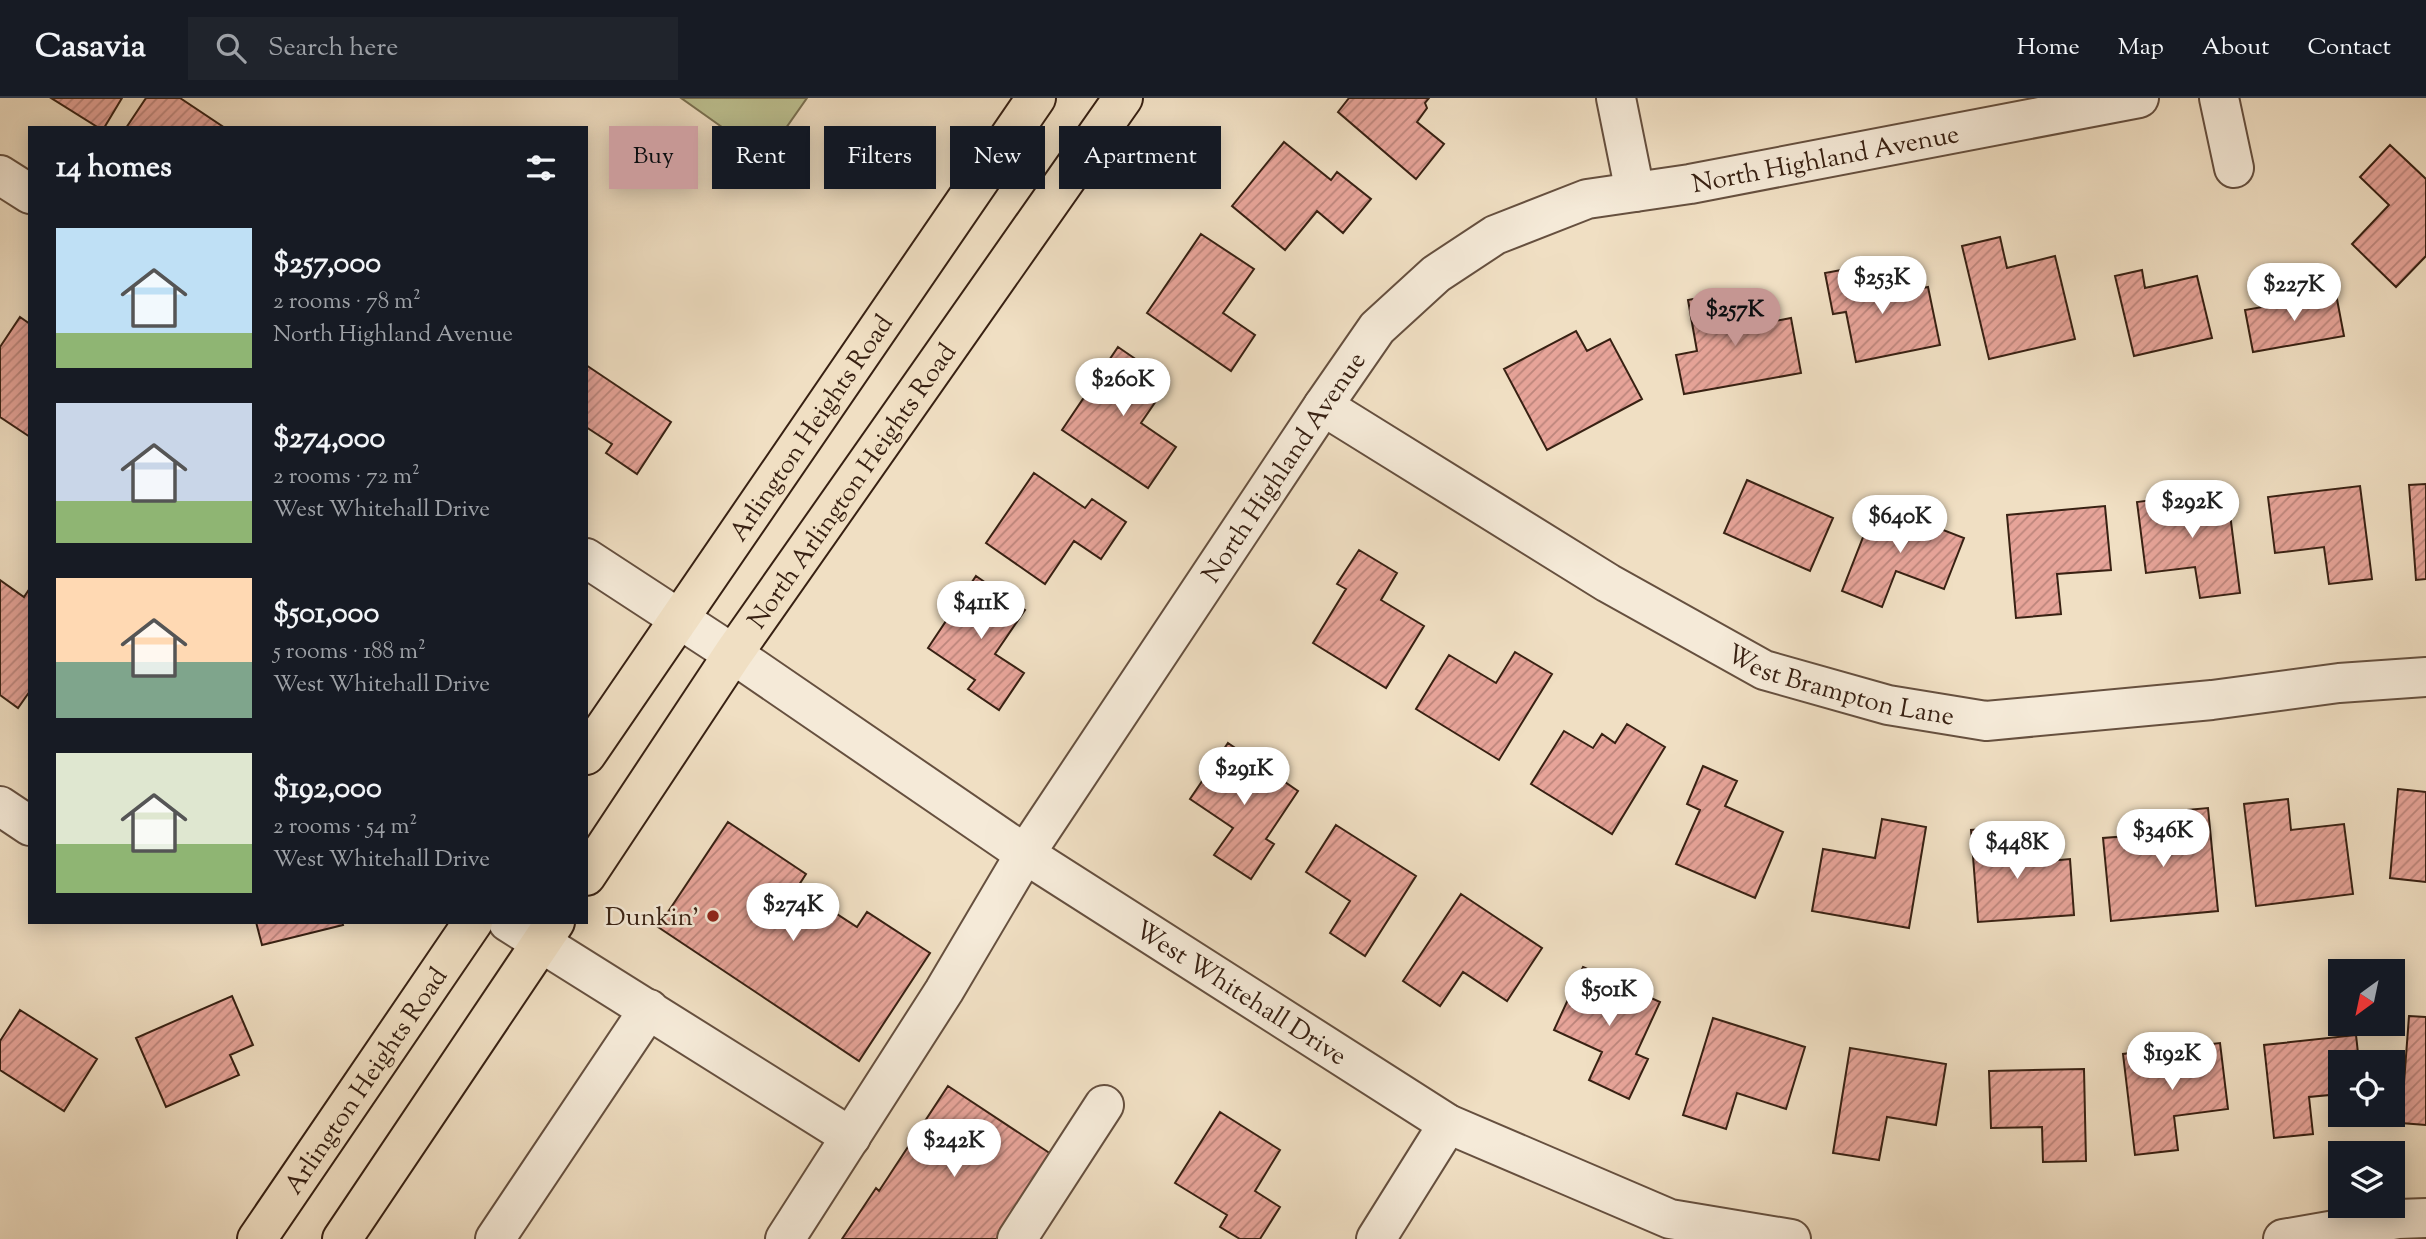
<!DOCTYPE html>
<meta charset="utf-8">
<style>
:root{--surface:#171b24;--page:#20242c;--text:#f1f3f6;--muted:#9ea1a6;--line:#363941;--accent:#c59692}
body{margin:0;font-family:"Sorts Mill Goudy",serif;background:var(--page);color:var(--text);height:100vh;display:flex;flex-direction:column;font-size:26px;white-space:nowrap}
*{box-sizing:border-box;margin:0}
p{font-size:23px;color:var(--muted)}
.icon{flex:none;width:38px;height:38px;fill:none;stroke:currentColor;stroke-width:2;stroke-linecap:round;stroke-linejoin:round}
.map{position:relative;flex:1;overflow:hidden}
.panel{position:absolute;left:28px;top:28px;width:560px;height:798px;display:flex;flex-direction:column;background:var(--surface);border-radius:0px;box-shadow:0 4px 18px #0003}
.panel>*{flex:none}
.guide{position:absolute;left:609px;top:28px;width:665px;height:63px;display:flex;gap:14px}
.needle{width:46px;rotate:213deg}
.tools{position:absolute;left:2328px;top:861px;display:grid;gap:14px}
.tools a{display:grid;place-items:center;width:77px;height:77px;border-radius:0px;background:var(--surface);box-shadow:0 4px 18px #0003;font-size:35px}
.price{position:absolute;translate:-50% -60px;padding:0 16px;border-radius:24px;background:#fff;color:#222;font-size:23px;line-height:46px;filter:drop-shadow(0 2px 4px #0008)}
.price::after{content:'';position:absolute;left:50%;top:42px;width:21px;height:16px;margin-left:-10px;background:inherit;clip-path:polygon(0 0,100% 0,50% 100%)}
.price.selected{background:var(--accent);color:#111}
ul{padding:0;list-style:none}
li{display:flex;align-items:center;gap:21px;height:175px;padding:0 28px}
li span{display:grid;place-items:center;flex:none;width:196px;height:140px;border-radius:0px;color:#555}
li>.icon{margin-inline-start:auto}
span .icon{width:84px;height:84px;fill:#fffc;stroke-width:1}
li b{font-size:30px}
h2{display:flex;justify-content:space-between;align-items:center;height:84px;padding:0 28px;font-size:30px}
.pill{padding:0 24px;border-radius:0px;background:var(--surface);box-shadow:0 4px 18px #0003;font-size:24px;line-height:63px}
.pill.selected{background:var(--accent);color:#111}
header{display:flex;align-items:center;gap:42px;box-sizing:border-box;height:98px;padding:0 35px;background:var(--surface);border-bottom:2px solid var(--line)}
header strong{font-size:33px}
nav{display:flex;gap:38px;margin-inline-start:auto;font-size:24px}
.search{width:490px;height:63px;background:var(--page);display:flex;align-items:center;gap:18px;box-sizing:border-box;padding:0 24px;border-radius:0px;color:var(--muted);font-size:26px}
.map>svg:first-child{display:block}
.pitch{fill:#bdc191;stroke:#7a7152;stroke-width:2}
.building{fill:url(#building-hatch);stroke:#382113;stroke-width:2}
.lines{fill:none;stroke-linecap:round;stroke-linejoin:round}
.minor-casing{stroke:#66503f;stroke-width:42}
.major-casing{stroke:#382113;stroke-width:42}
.minor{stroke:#f5ead8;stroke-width:38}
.major{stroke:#f0dfc3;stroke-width:38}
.poi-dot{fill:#8f2418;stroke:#f5ead8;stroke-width:2.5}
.labels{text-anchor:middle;stroke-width:5;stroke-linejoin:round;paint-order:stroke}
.street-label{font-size:26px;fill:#382113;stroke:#f5ead8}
.poi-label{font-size:26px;fill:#382113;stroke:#f5ead8;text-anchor:end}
</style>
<header>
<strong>Casavia</strong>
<div class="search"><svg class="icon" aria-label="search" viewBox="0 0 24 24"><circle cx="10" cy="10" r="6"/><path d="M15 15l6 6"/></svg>Search here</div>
<nav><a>Home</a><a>Map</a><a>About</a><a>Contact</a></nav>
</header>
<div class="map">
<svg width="2426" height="1141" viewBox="0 0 2426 1141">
<defs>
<pattern id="building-hatch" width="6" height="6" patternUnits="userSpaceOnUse" patternTransform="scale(1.75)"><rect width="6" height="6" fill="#e7a499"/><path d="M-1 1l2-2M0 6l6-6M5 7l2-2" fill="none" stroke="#bc857c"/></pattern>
</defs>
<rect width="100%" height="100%" fill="#f0dfc3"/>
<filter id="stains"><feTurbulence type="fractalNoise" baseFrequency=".00286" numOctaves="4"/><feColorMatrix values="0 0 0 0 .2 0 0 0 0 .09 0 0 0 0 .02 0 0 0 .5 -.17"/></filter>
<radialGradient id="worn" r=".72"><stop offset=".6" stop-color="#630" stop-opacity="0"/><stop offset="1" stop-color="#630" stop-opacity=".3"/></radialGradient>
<path class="pitch" d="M681,0H807L781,37L743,44Z"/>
<path class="building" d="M51,0H122L104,30H99Z
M146,0H180L225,30H126Z
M1349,0H1429L1425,5L1427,10L1417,24L1444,46L1416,81L1338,14Z
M1284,44L1331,82L1337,74L1371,101L1343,135L1317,113L1285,152L1232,108Z
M2390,47L2426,81V158L2396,189L2352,146L2389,107L2360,79Z
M1201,136L1254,171L1223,215L1255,237L1231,273L1147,215Z
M2000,139L2007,170L2055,158L2075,241L1989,261L1962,148Z
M1868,167L1875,200L1928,189L1940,247L1856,264L1846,214L1833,216L1825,175Z
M2142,172L2145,190L2197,178L2212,240L2134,258L2115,178Z
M1730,194L1737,230L1791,220L1801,275L1684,296L1676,257L1697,253L1688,202Z
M2336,196L2344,238L2253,254L2245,212Z
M20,219L30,226V339L0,319V249Z
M1576,233L1587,253L1610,241L1642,301L1547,352L1504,271Z
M1118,249L1169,284L1141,325L1176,349L1148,390L1062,332Z
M586,267L671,324L637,376L606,355L612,346L586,329Z
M1034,375L1085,410L1092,401L1126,424L1101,461L1074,443L1045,486L986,445Z
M1747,382L1833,420L1810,473L1724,435Z
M2426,386V481L2416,482L2409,387Z
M2360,388L2372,481L2329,486L2324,449L2275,455L2268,399Z
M2227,392L2240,495L2200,500L2195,469L2146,475L2137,404Z
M1876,406L1964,440L1944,491L1896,473L1882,509L1842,493Z
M2105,408L2111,472L2057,476L2061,516L2016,520L2007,417Z
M1359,452L1397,475L1381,502L1424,528L1386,590L1313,545L1346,491L1337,486Z
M976,478L1025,512L995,556L1024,575L999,612L968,591L975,582L928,550Z
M0,482L24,499L30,490V593L18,610L0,597Z
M1515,554L1552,576L1499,662L1416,611L1449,557L1496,585Z
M1627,626L1665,649L1612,736L1531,686L1564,633L1593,650L1602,636L1615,645Z
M1228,645L1298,693L1266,741L1274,746L1251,781L1214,757L1233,730L1190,701Z
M1703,668L1737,683L1725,708L1783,734L1755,800L1676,766L1700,712L1687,706Z
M2398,691L2426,694V784L2390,780Z
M2288,701L2291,732L2344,726L2353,796L2256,808L2244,706Z
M2208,710L2218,813L2111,823L2103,740L2155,736L2154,715Z
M1882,721L1926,729L1909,830L1812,813L1823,751L1875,760Z
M728,724L806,776L797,790L857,829L867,814L930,855L859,963L658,829Z
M1336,727L1416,778L1365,858L1330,835L1350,803L1306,774Z
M2012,729L2015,766L2070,761L2074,817L1978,824L1971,732Z
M1461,796L1542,850L1507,903L1463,874L1440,908L1403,883Z
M256,824H342L343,827L262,847Z
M1583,869L1660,904L1636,956L1648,961L1629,1001L1589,982L1602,954L1554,932Z
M232,898L253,947L230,957L239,977L166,1009L136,940Z
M20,912L97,961L64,1013L0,972V943Z
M2409,918L2426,919V1027L2401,1025Z
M1713,920L1805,949L1786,1011L1737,995L1726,1031L1683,1017Z
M2356,937L2359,964H2340V996L2309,999L2313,1036L2274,1040L2264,947Z
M2220,945L2228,1011L2174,1018L2178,1052L2135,1057L2123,956Z
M1850,950L1946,966L1936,1027L1887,1019L1879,1062L1833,1055Z
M2084,971L2086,1063L2043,1064L2042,1029L1991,1030L1989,973Z
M948,988L1054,1058L999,1141H842L876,1090L879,1093Z
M1220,1014L1280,1052L1255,1093L1280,1109L1260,1141H1240L1220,1129L1227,1117L1175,1085Z"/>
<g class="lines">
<g class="minor-casing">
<g id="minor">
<path d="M1616,0L1635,94"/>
<path d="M2219,0L2234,70"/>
<path d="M0,77L30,96"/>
<path id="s1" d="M1323,308L1608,485L1764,572L1888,607L1986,623L2212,602L2339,585L2426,579"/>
<path id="s2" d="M586,460L733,556L1025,756L1448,1026L1670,1121L1791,1141"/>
<path d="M0,708L30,728"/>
<path d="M508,824L851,1039"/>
<path d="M495,1141L649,911"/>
<path id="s3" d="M785,1141L944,893L1025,756L1323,308L1377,230L1436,176L1495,137L1587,101L1690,86L2139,0"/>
<path d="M1017,1141L1104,1007"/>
<path d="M1376,1141L1448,1026"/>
<path d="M2283,1141L2398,1121L2426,1120"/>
</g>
</g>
<g class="major-casing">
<g id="major">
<path id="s4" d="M586,657L1036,0"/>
<path id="s5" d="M586,778L733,556L1123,0"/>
<path id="s6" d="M257,1141L473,824"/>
<path d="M342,1141L555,824"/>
</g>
</g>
<use href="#minor" class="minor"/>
<use href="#major" class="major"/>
</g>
<circle class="poi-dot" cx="713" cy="818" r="7"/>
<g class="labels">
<g class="street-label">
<text dy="9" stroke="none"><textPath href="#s3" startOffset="1578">North Highland Avenue</textPath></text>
<text dy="9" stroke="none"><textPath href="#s4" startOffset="397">Arlington Heights Road</textPath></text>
<text dy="9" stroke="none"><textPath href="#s3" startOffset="919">North Highland Avenue</textPath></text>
<text dy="9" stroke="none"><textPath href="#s5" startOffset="472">North Arlington Heights Road</textPath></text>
<text dy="9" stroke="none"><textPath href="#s1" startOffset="592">West Brampton Lane</textPath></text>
<text dy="9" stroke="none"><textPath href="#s2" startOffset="786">West Whitehall Drive</textPath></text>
<text dy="9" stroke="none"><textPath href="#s6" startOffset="192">Arlington Heights Road</textPath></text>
</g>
<g class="poi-label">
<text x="699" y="827">Dunkin'</text>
</g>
</g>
<rect width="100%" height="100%" filter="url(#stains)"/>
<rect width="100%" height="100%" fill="url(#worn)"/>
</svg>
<div class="tools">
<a><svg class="needle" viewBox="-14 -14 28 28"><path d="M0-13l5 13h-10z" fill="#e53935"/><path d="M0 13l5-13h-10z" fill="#9ea1a6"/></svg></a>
<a><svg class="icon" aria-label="locate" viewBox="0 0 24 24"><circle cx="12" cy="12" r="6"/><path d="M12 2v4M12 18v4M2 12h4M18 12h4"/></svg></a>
<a><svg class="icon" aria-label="layers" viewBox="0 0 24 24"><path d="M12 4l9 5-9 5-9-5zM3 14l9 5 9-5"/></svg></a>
</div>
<b class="price" style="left:1882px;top:218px">$253K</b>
<b class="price" style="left:2294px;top:225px">$227K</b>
<b class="price selected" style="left:1735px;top:250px">$257K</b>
<b class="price" style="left:1123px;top:320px">$260K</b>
<b class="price" style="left:2192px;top:442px">$292K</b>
<b class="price" style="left:1900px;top:457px">$640K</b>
<b class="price" style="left:981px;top:543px">$411K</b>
<b class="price" style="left:1244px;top:709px">$291K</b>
<b class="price" style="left:2163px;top:771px">$346K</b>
<b class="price" style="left:2017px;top:783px">$448K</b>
<b class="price" style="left:793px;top:845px">$274K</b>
<b class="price" style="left:1609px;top:930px">$501K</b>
<b class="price" style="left:2172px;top:994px">$192K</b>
<b class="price" style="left:954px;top:1081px">$242K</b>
<div class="guide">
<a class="pill selected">Buy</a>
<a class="pill">Rent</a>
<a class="pill">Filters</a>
<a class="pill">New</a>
<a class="pill">Apartment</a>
</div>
<section class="panel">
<h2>14 homes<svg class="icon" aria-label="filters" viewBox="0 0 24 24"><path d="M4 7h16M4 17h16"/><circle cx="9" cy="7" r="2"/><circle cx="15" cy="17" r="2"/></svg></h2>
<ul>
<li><span style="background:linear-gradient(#bfe0f5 75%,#8fb573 0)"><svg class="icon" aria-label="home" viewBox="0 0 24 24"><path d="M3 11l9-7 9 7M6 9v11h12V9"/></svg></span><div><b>$257,000</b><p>2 rooms · 78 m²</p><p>North Highland Avenue</p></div></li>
<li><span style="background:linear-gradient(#c9d6e8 70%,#8fb573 0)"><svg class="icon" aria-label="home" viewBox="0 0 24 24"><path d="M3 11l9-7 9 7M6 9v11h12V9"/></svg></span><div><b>$274,000</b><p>2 rooms · 72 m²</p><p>West Whitehall Drive</p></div></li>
<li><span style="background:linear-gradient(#ffd9b3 60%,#7fa58c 0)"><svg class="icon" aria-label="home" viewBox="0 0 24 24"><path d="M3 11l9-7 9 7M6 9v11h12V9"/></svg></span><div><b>$501,000</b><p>5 rooms · 188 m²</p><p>West Whitehall Drive</p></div></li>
<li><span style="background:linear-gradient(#dfe7d0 65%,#8fb573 0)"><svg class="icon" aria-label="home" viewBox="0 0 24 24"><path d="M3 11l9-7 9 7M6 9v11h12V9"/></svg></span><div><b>$192,000</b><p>2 rooms · 54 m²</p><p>West Whitehall Drive</p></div></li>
</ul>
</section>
</div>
